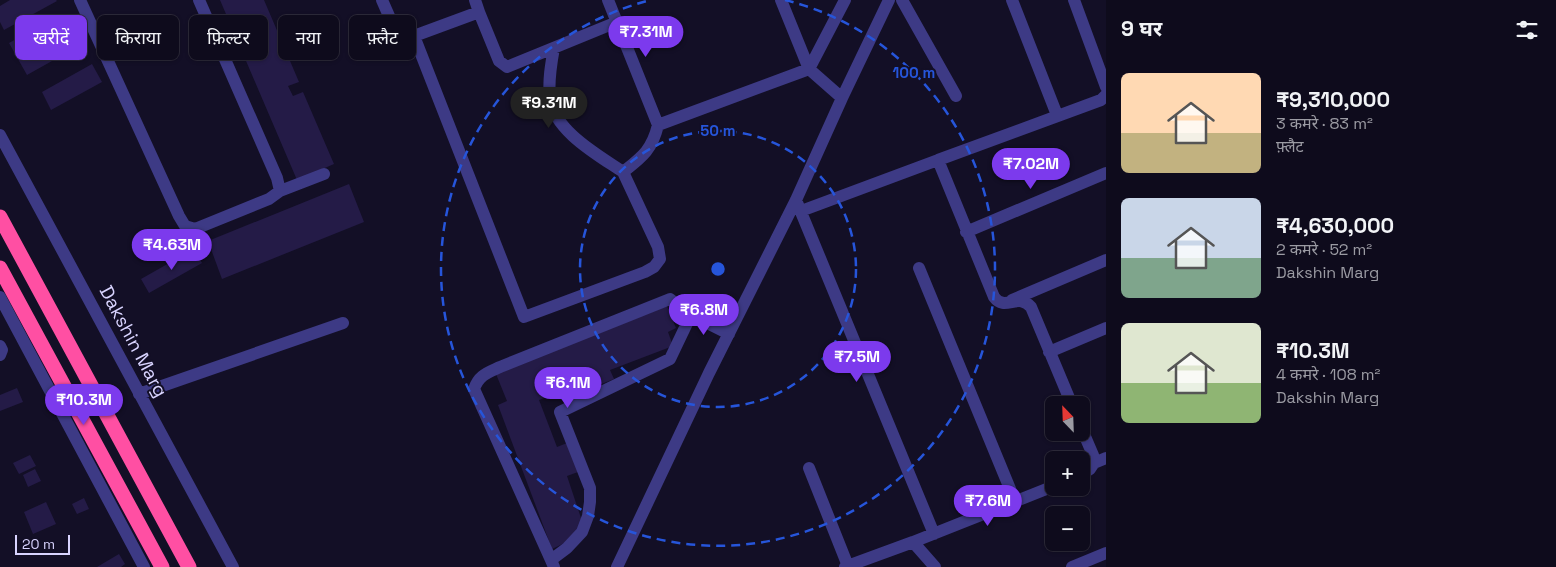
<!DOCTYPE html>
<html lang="hi">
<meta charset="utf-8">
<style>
:root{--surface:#0e0b1c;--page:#171425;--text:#f1f3f6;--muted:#9b9ba3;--line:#2e2b3b;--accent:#7c3aed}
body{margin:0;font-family:"Space Grotesk","Noto Sans Devanagari",sans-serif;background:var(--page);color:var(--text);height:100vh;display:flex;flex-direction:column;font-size:19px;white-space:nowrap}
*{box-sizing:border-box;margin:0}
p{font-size:16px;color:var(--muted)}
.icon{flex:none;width:28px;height:28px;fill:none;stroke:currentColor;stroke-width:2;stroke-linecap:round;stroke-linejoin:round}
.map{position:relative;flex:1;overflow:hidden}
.drawer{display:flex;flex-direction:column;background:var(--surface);width:450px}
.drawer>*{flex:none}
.banner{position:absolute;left:15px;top:15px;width:475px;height:45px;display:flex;gap:10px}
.needle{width:32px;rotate:337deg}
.tools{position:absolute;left:1045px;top:396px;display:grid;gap:10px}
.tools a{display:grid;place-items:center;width:45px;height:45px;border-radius:8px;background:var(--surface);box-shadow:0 1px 4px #0004,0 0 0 1px var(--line);font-size:25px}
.scale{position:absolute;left:15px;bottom:12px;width:55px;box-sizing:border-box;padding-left:5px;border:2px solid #d9d4ff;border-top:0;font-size:14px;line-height:18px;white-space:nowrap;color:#d9d4ff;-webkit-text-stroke:4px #130f26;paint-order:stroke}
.price{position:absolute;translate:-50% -42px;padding:0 11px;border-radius:18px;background:var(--accent);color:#fff;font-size:16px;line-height:32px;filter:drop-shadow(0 1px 2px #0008)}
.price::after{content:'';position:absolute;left:50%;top:30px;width:15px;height:11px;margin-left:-8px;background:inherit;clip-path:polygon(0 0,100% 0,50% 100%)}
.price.selected{background:#222;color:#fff}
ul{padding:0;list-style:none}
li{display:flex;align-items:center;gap:15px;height:125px;padding:0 15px}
li span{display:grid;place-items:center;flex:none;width:140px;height:100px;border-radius:8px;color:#555}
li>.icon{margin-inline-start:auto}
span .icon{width:60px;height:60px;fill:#fffc;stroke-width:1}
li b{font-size:21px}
h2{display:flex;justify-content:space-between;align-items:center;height:60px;padding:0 15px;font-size:21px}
.tag{padding:0 18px;border-radius:8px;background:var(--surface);box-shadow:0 1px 4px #0004,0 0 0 1px var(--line);font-size:18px;line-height:45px}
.tag.selected{background:var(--accent);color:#fff}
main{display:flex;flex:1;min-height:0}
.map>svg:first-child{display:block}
.building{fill:#241b47}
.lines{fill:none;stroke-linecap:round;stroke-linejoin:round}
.minor{stroke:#3d3a85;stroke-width:12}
.highway{stroke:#ff4fa3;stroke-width:15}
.ring{fill:none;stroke:#2655da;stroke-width:2.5;stroke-dasharray:9 6}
.labels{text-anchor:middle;stroke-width:4;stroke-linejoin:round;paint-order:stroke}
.street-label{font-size:19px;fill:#d9d4ff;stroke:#130f26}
.centre{fill:#2655da;stroke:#130f26;stroke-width:2.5}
.ring-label{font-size:15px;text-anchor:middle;font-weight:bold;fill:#2655da;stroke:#130f26;stroke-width:4;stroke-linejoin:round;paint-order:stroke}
</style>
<main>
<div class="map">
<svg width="1106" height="567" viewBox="0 0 1106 567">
<rect width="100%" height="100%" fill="#130f26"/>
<path class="building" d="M10,0H56L57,1L4,30L0,22V6Z
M220,0H264L299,82L288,86L293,96L303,92L334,164L297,180Z
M59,15L77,47L27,75L9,43Z
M92,64L102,82L51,110L42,92Z
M349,184L364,222L222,279L208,241Z
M194,249L202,263L149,293L141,279Z
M667,306L676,328L668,332L673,346L610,370L614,379L584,391L581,384L539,400L557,447L567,443L578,472L567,476L582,521L571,540L552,549L498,405L507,401L496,374Z
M17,388L23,402L0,411V395Z
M30,455L36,466L19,474L13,463Z
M35,469L41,481L28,487L23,475Z
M84,498L89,509L77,514L72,504Z
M46,502L56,524L33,534L24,512Z
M119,554L125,564L121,567H97Z"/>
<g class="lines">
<path class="minor" d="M80,0L179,216L185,226L195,229L269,199L280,191L277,178L199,0
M382,0L396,32L403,35L414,36
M475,0L479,12L414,36L524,317L645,272L654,267L660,259L658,247L623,172C642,157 652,150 658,125L809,69L845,0
M608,0L658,125
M781,0L809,69L842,98
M902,0L956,96
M1012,0L1057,115
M1074,0L1106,87
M479,12L499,61L507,67L617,22
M554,48C551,64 548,81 550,98C554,131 598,155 623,172
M0,135L233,567
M280,191L324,174
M796,200L934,534
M801,211L938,160
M966,232L1106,173
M919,268L1015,501
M0,297L144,567
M1012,300L1106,260
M691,315L729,334
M0,346L2,350L0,355
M1049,352L1106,328
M139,394L343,323
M1072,405L1031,307C1018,292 1005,312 994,297L938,160L1101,100L1106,95
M1081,427L1093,455L1094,463L1090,469L1081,475
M1094,463L1106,458
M809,468L848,566
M913,542L1054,486
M551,560L567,548L582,532L588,516L590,502V488L560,412L670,359L691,315L670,299L500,367C487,373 479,375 474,389L551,560L554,567
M617,567L709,373L796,200L842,98L889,0
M845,567L913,542L935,567
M1072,567L1106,553"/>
<path class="highway" d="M0,217L189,567
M0,268L162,567"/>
</g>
<g class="ring">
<circle cx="718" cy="269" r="138"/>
<path d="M785 0A277 277 0 1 1 651 0"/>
</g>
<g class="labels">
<g class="street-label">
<text transform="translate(134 341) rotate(62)" y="7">Dakshin Marg</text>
</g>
</g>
<circle cx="718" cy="269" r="8" class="centre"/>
<g class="ring-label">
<text x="914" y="78">100 m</text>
<text x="718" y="136">50 m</text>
</g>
</svg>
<div class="tools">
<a><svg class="needle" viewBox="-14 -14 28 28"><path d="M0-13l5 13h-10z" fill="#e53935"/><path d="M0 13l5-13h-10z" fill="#9b9ba3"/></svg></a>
<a>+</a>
<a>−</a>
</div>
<div class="scale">20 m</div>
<b class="price" style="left:646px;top:58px">₹7.31M</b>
<b class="price selected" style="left:549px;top:129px">₹9.31M</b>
<b class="price" style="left:1031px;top:190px">₹7.02M</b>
<b class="price" style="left:172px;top:271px">₹4.63M</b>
<b class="price" style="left:704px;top:336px">₹6.8M</b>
<b class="price" style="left:857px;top:383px">₹7.5M</b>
<b class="price" style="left:568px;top:409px">₹6.1M</b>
<b class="price" style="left:84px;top:426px">₹10.3M</b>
<b class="price" style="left:988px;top:527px">₹7.6M</b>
<div class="banner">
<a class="tag selected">खरीदें</a>
<a class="tag">किराया</a>
<a class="tag">फ़िल्टर</a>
<a class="tag">नया</a>
<a class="tag">फ़्लैट</a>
</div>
</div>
<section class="drawer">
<h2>9 घर<svg class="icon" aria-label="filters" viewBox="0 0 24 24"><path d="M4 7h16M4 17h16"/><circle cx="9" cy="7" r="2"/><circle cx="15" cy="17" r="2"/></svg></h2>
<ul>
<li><span style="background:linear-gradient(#ffd9b3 60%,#c2b280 0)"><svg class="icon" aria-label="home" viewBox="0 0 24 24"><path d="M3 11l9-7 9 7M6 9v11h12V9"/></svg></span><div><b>₹9,310,000</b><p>3 कमरे · 83 m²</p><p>फ़्लैट</p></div></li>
<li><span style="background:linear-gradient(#c9d6e8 60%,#7fa58c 0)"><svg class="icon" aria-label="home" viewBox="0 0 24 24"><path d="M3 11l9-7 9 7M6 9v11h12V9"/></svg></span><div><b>₹4,630,000</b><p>2 कमरे · 52 m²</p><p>Dakshin Marg</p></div></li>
<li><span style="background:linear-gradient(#dfe7d0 60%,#8fb573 0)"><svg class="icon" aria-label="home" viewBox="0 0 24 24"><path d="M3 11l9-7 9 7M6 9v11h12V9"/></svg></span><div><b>₹10.3M</b><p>4 कमरे · 108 m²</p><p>Dakshin Marg</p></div></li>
</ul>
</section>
</main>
